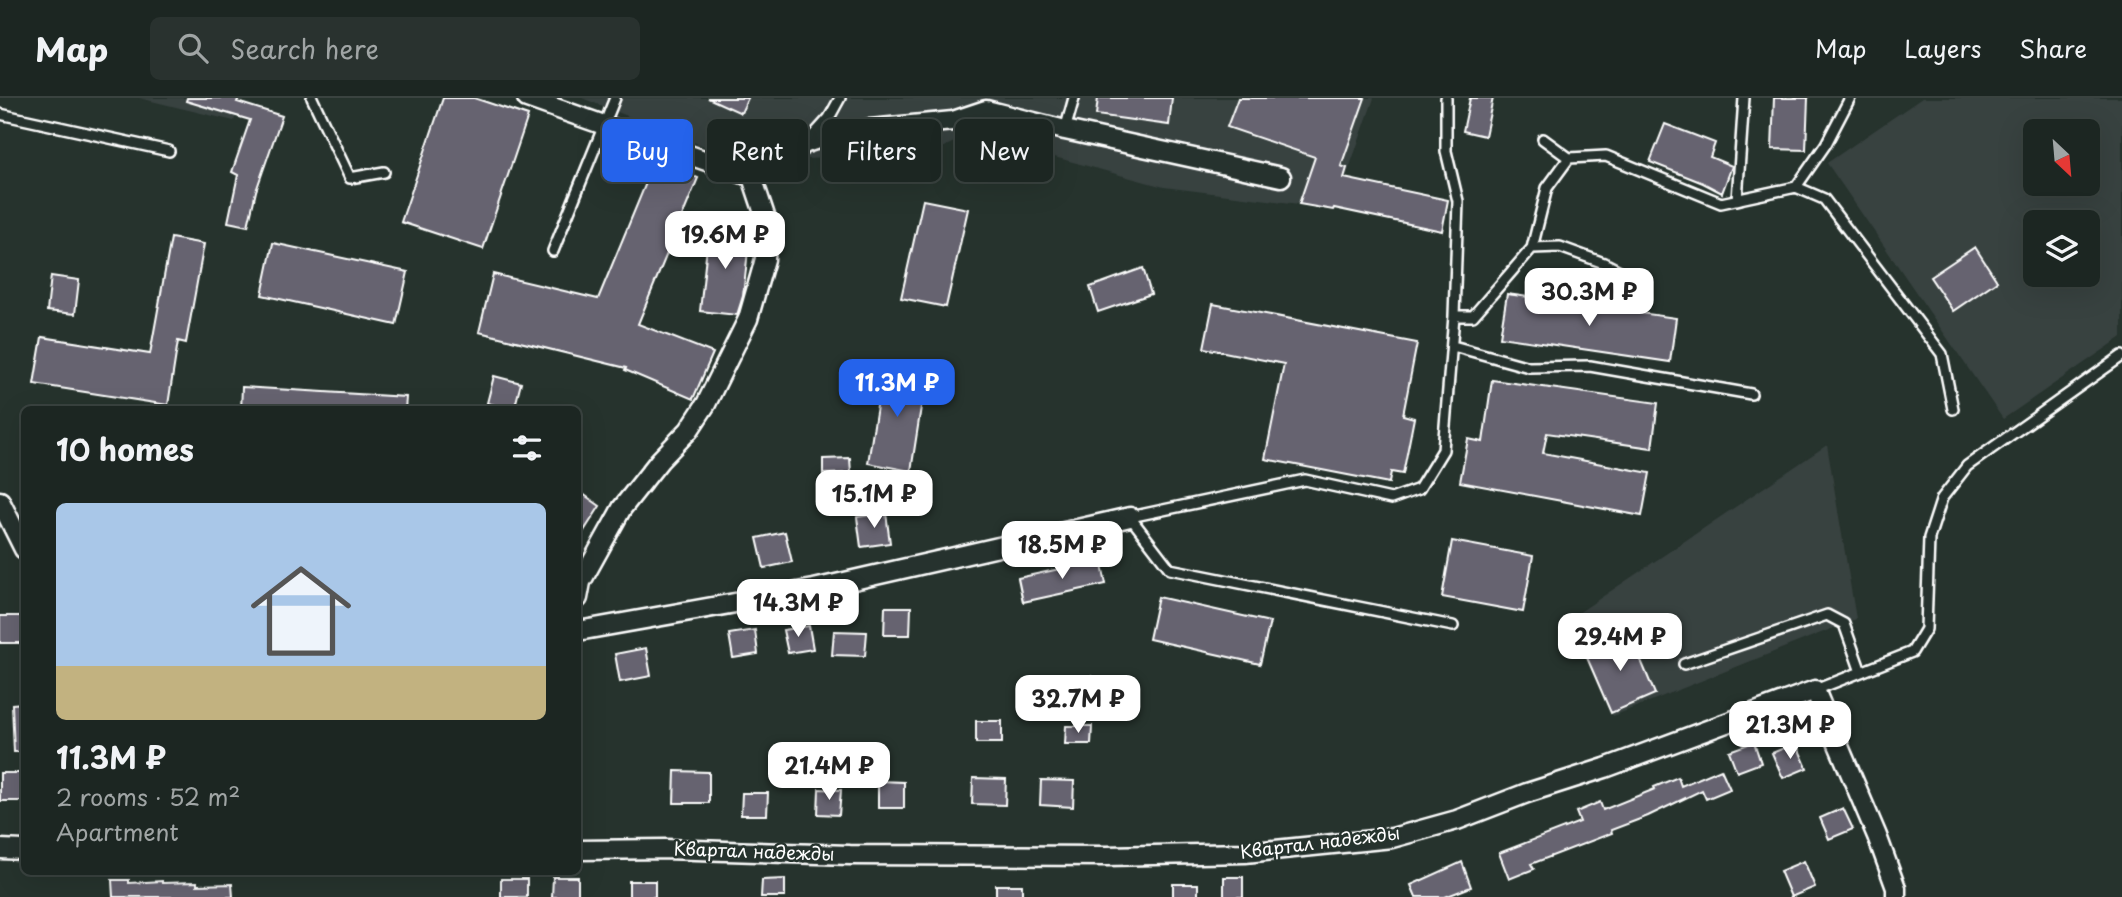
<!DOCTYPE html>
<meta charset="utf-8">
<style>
:root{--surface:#1c2622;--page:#29322f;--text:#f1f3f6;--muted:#a0a5a5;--line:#3a4340;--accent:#2563eb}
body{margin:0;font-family:"Playpen Sans",sans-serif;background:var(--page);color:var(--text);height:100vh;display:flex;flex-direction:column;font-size:26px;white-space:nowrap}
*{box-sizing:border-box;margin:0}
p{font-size:23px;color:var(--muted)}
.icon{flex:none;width:38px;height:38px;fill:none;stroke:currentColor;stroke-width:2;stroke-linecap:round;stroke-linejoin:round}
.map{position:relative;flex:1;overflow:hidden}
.panel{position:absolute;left:21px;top:308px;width:560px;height:469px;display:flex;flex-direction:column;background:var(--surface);border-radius:10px;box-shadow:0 7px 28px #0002,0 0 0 2px var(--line)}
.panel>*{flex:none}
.hud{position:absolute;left:602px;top:21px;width:665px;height:63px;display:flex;gap:14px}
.needle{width:46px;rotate:154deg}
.controls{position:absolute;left:2023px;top:21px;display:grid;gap:14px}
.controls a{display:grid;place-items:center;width:77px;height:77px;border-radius:10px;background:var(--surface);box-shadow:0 7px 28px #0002,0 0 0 2px var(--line);font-size:35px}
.price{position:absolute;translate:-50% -60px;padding:0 16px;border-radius:14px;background:#fff;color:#222;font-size:23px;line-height:46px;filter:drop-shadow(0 2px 4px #0008)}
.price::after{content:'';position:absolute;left:50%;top:42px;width:21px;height:16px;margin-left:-10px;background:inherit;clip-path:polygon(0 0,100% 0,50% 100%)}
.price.on{background:var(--accent);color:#fff}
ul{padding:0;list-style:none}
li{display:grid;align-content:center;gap:14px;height:371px;padding:0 35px}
li span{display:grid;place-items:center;height:217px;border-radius:10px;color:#555}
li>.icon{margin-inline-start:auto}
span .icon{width:126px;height:126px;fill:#fffc;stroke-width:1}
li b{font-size:30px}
h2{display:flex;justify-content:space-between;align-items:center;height:84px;padding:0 35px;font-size:30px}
.chip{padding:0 24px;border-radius:10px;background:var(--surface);box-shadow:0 7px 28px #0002,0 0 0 2px var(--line);font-size:24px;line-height:63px}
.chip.on{background:var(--accent);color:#fff}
header{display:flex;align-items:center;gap:42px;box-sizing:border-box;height:98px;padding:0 35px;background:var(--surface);border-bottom:2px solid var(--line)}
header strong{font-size:33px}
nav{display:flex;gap:38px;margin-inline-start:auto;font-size:24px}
.search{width:490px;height:63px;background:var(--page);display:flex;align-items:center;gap:18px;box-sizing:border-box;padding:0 24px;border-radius:10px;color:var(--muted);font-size:26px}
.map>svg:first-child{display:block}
.built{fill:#394241;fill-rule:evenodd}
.building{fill:#666470;stroke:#fff;stroke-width:2}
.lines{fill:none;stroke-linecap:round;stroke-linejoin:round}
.lane-casing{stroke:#fff;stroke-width:14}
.street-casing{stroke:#fff;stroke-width:23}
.lane{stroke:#26332d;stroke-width:9}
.street{stroke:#26332d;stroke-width:18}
.labels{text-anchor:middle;stroke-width:5;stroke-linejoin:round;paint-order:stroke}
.street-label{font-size:18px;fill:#fff;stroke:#26332d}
</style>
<header>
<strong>Map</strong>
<div class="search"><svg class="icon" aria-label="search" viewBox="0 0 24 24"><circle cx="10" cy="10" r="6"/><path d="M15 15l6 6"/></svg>Search here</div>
<nav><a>Map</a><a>Layers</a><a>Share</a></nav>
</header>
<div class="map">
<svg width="2122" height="799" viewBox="0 0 2122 799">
<rect width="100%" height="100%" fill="#26332d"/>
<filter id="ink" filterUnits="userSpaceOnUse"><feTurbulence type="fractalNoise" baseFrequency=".0143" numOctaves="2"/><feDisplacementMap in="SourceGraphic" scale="14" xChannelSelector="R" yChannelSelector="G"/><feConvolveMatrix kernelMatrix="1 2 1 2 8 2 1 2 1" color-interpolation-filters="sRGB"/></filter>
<g filter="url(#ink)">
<path class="built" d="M139,0H242L234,23Z
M582,0H1374L1334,113L1299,106L1164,89L971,36L931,55L744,64Z
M1922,0H2122V239L2003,321L1827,65ZM2035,33H2088V86H2035ZM2035,124H2088V177H2035Z
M1827,347L1856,521L1613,618L1568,522Z"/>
<path class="building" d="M187,0H239L237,4L282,18L256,93L248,128L228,124L238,77L232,74L250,22L186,3Z
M443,0H474L528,18L483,151L401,124Z
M708,0H748L741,15Z
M1098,0H1172L1169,27L1096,17Z
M1238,0H1365L1341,68L1347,70L1344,80L1448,102L1442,133L1334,110L1333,112L1299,106L1315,59L1227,29Z
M1470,0H1493L1485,38L1463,33Z
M1774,0H1808L1806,52L1772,51Z
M1665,26L1715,45L1710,59L1732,68L1722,95L1703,85L1650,64Z
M655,63L698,80L638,226L713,255L693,301L625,272L626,270L479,234L493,176L598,201Z
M923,102L968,111L946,209L901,200Z
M709,130L750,134L743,198L737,217L700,213Z
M171,140L204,146L186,245L178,243L168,307L34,286L42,239L150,256Z
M273,145L408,174L396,227L262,197Z
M1975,149L1997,183L1953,213L1930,179Z
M1143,170L1151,196L1098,214L1090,189Z
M51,178L79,182L75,216L47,213Z
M1507,196L1676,220L1670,264L1500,239Z
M1213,206L1417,245L1403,317L1414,320L1403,376L1391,374L1389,385L1265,361L1284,266L1204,250Z
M883,270L926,277L911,373L868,365Z
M494,278L521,285L514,312L487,305Z
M1492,282L1658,305L1652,350L1547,335L1543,355L1650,375L1642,418L1460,384L1468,341L1483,344Z
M242,289L406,299L405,312H241Z
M850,360L851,375L823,376V361Z
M583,396L600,408L578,442V404Z
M886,415L890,445L861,449L857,419Z
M785,434L792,464L764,470L757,440Z
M1452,443L1533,458L1523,514L1442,499Z
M1101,462L1106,486L1023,504L1018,480Z
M1158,499L1270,524L1260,566L1149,541Z
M885,509H911L910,537H884Z
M0,518H24V545H0Z
M809,528L813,551L788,555L783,532Z
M755,532L758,556L733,560L729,536Z
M834,533L867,534L865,558L832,557Z
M1630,536L1655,596L1611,615L1585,555Z
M646,550L651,578L620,584L615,556Z
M1091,578L1092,599L1055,600V579Z
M24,605V654H14L12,606Z
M976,623H1002V645H976Z
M1066,628H1092L1091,646H1065Z
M1754,644L1761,665L1737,674L1729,653Z
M1796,645L1807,670L1783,680L1772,655Z
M1721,671L1730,691L1706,701L1702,692L1648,718L1611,732L1612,735L1531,766L1534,771L1509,781L1499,755L1580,724L1576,714L1600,704L1603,712L1655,691L1654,689L1678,679L1681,688Z
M675,673L709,674V705H674Z
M0,675H24V703H0Z
M973,680L1006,681L1005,707L972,706Z
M1041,682L1074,683L1073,709L1040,707Z
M878,683L904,684V710H878Z
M819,691L841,692L839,717L818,716Z
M742,695H768L767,717H741Z
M1843,710L1853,731L1829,741L1820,720Z
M1804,763L1815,789L1791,799L1780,773Z
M1462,764L1471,789L1445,799H1416L1411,787Z
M553,779H578V799H552Z
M1224,779H1243V799H1224Z
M501,781H527V799H501Z
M785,781V799H761L762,782Z
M112,782H129V785L162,783V785L197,784V787L232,786L233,799H113Z
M629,783H655V799H629Z
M1173,786H1198V799H1173Z
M996,787H1022V799H996Z"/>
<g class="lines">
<g class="lane-casing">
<path id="lane" d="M312,0L350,80L384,74
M1446,0V53L1458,103L1454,218
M0,16L169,53
M1065,32L1074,0
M810,41L829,20L840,0
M1543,41L1569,60
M1792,90L1796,89L1824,101L1942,256L1953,311
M1741,101L1737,102L1744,0
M1532,150L1560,149L1604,165L1633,180
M553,153L615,0
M1453,248L1529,269L1590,268L1751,296
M1453,528L1170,471L1130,419L1305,382L1391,401L1419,391L1443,352L1454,218H1473L1532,150L1547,90L1569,60L1606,58L1721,105L1796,89L1826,46L1850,0
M1684,566L1827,517L1844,526L1861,574
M1815,592L1912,554L1926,531L1929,440L1942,400L1967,368L2122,258"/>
</g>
<g class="street-casing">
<path id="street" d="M527,0L752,79L806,45L839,34L953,23L986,12L1065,32L1281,79
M0,403L24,451
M578,500L581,484L622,410L660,362L689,332L706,306L748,221L765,161L767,124L752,79
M578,533L814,491L1130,419
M0,751L24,752
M578,752L665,751L850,757L1107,758L1245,755L1392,740L1457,722L1527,695L1605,670L1815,592L1877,738L1896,790V799"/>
</g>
<use href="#lane" class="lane"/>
<use href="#street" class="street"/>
</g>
</g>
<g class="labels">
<g class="street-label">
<text transform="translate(1320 745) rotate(-7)" y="6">Квартал надежды</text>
<text transform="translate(754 754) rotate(2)" y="6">Квартал надежды</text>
</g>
</g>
</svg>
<div class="controls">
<a><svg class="needle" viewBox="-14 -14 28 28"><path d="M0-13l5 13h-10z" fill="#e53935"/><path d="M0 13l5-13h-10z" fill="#a0a5a5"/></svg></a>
<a><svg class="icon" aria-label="layers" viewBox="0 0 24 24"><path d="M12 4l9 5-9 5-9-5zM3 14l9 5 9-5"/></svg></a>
</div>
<b class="price" style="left:725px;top:173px">19.6M ₽</b>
<b class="price" style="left:1589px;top:230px">30.3M ₽</b>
<b class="price on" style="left:897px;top:321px">11.3M ₽</b>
<b class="price" style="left:874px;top:432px">15.1M ₽</b>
<b class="price" style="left:1062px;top:483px">18.5M ₽</b>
<b class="price" style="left:798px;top:541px">14.3M ₽</b>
<b class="price" style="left:1620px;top:575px">29.4M ₽</b>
<b class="price" style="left:1078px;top:637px">32.7M ₽</b>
<b class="price" style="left:1790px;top:663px">21.3M ₽</b>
<b class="price" style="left:829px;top:704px">21.4M ₽</b>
<div class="hud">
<a class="chip on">Buy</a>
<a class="chip">Rent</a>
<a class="chip">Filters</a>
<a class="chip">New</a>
</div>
<section class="panel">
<h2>10 homes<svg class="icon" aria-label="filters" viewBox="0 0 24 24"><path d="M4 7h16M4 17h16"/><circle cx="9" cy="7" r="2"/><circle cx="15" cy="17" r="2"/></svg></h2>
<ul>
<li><span style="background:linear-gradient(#a9c7e8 75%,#c2b280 0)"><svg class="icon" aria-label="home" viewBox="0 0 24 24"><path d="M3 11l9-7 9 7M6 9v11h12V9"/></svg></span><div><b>11.3M ₽</b><p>2 rooms · 52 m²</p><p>Apartment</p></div></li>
</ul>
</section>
</div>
